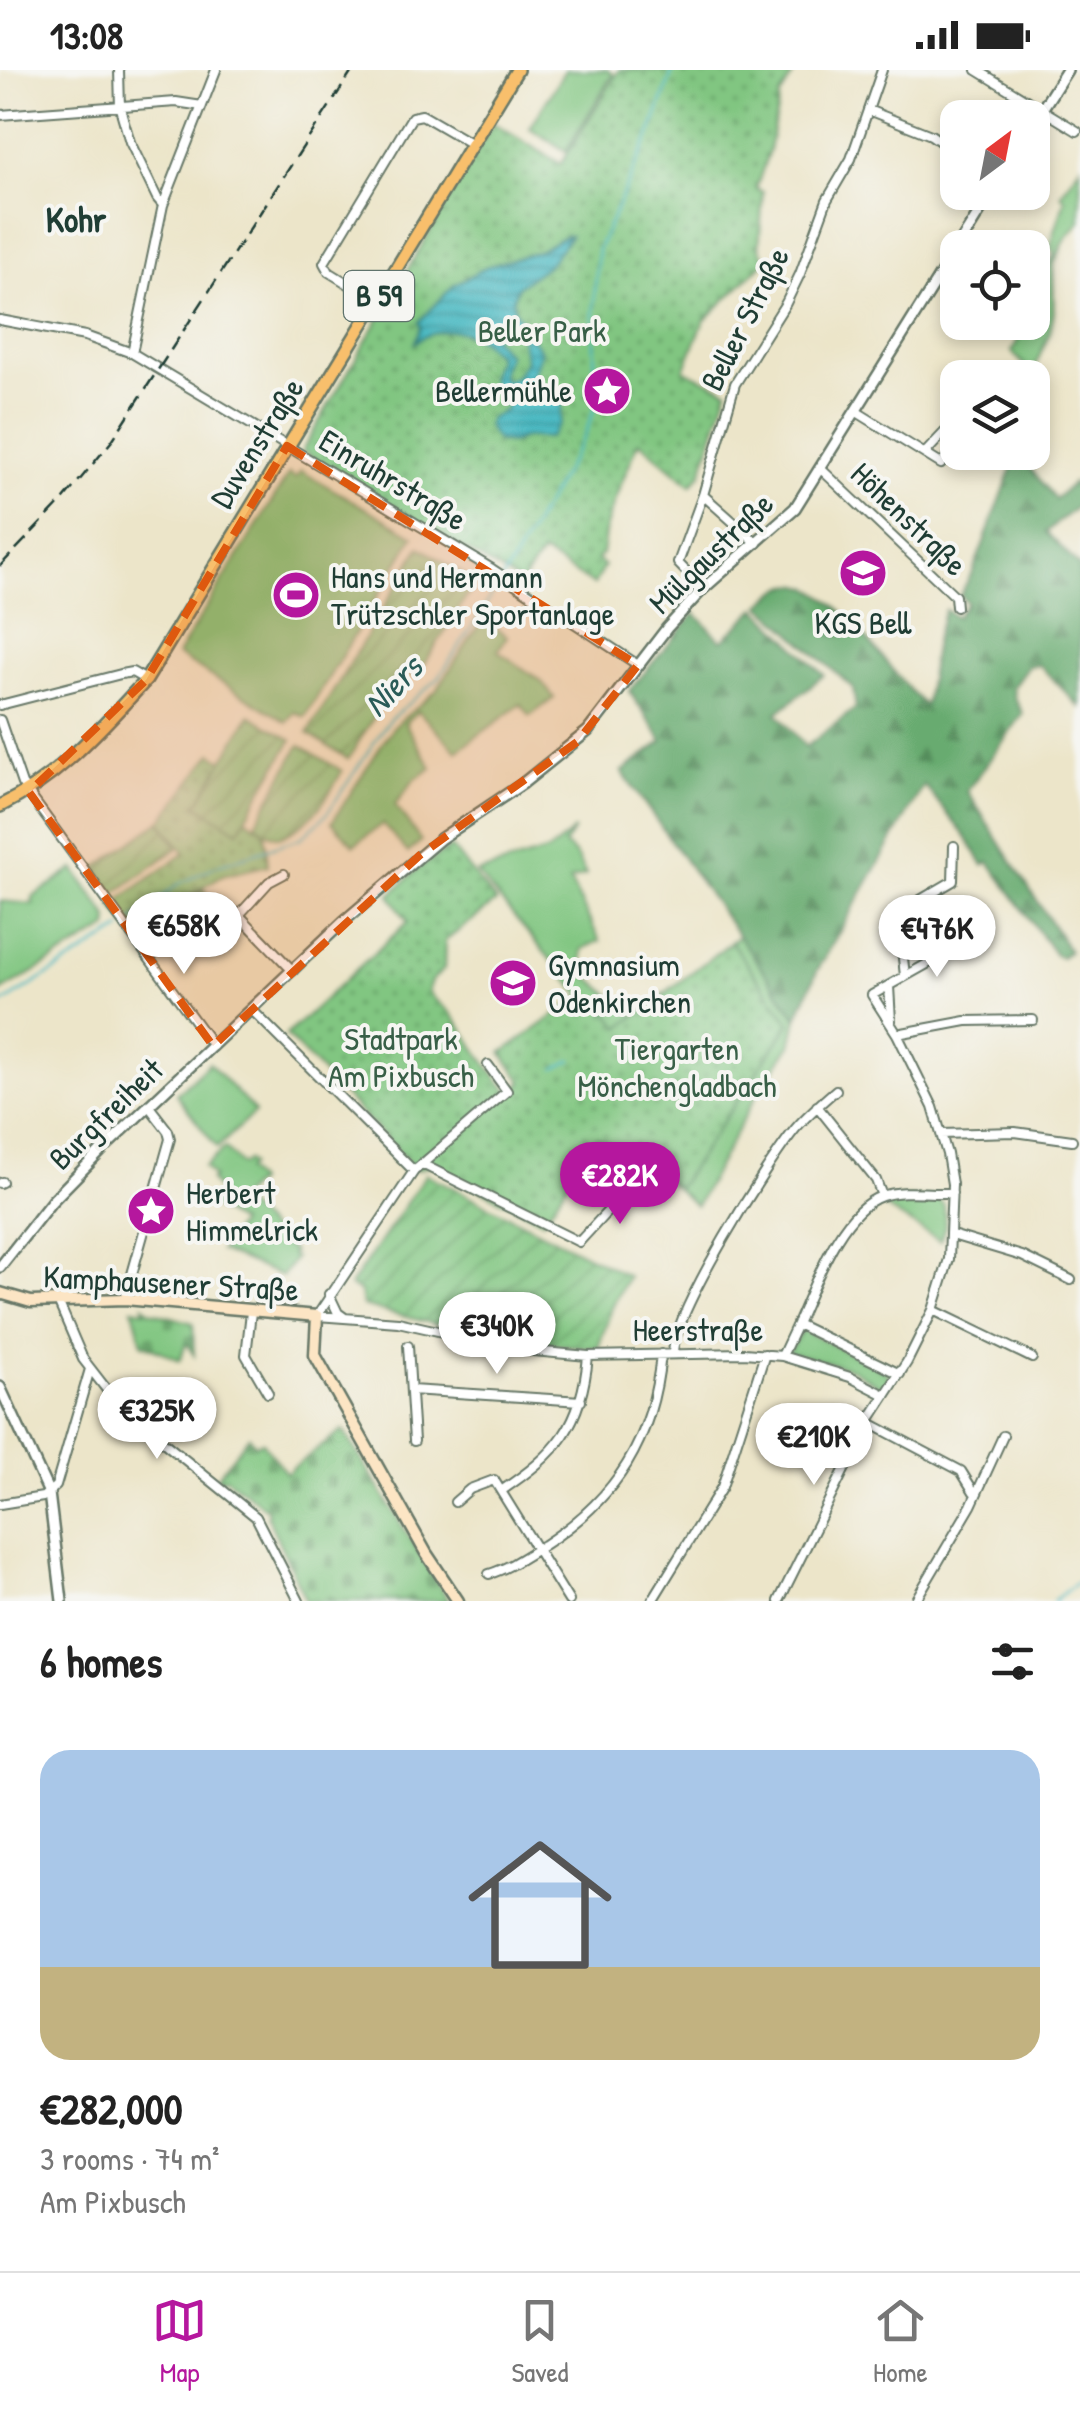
<!DOCTYPE html>
<meta charset="utf-8">
<style>
:root{--surface:#fff;--page:#f6f6f6;--text:#222;--muted:#767676;--line:#e0e0e0;--accent:#b5179e}
body{margin:0;font-family:"Patrick Hand",sans-serif;background:var(--page);color:var(--text);height:100vh;display:flex;flex-direction:column;font-size:38px;white-space:nowrap}
*{box-sizing:border-box;margin:0}
p{font-size:32px;color:var(--muted)}
.icon{flex:none;width:55px;height:55px;fill:none;stroke:currentColor;stroke-width:2;stroke-linecap:round;stroke-linejoin:round}
.map{position:relative;height:1531px;overflow:hidden}
.side{display:flex;flex-direction:column;background:var(--surface);flex:1}
.side>*{flex:none}
.needle{width:65px;rotate:32deg}
.buttons{position:absolute;left:940px;top:30px;display:grid;gap:20px}
.buttons a{display:grid;place-items:center;width:110px;height:110px;border-radius:20px;background:var(--surface);box-shadow:0 5px 15px #0003;font-size:50px}
.price{position:absolute;translate:-50% -85px;padding:0 22px;border-radius:35px;background:#fff;color:#222;font-size:32px;line-height:65px;filter:drop-shadow(0 2px 5px #0008)}
.price::after{content:'';position:absolute;left:50%;top:60px;width:30px;height:22px;margin-left:-15px;background:inherit;clip-path:polygon(0 0,100% 0,50% 100%)}
.price.active{background:var(--accent);color:#fff}
ul{padding:0;list-style:none}
li{display:grid;align-content:center;gap:20px;height:530px;padding:0 40px}
li span{display:grid;place-items:center;height:310px;border-radius:30px;color:#555}
li>.icon{margin-inline-start:auto}
span .icon{width:180px;height:180px;fill:#fffc;stroke-width:1}
li b{font-size:42px}
h2{display:flex;justify-content:space-between;align-items:center;height:120px;padding:0 40px;font-size:42px}
.status{display:flex;justify-content:space-between;align-items:center;height:70px;padding:0 50px;background:var(--surface);direction:ltr}
.status svg{height:28px;fill:currentColor}
.tab-bar{display:flex;justify-content:space-around;align-items:center;height:140px;border-top:2px solid var(--line);background:var(--surface);font-size:28px;color:var(--muted)}
.tab-bar a{display:grid;justify-items:center;gap:5px}
.tab-bar .active{color:var(--accent)}
.map>svg:first-child{display:block}
.grass{fill:#81c681;stroke:#50825a;stroke-width:2.5}
.forest{fill:url(#forest-firs);stroke:#447452;stroke-width:2.5}
.cemetery{fill:url(#cemetery-stones);stroke:#50825a;stroke-width:2.5}
.park{fill:url(#park-dots);stroke:#50825a;stroke-width:2.5}
.garden{fill:url(#garden-furrows);stroke:#50825a;stroke-width:2.5}
.water{fill:url(#water-rules);stroke:#347b7b;stroke-width:2.5;fill-rule:evenodd}
.lines{fill:none;stroke-linecap:round;stroke-linejoin:round}
.stream{stroke:#4ab9c2;stroke-width:2.5}
.minor-casing{stroke:#677868;stroke-width:12}
.tertiary-casing{stroke:#677868;stroke-width:14}
.secondary-casing{stroke:#677868;stroke-width:15}
.primary-casing{stroke:#677868;stroke-width:16}
.minor{stroke:#fff;stroke-width:8}
.tertiary{stroke:#fff;stroke-width:9}
.secondary{stroke:#fce5c4;stroke-width:10}
.primary{stroke:#f8bf6c;stroke-width:11}
.rail{stroke:#1f3d34;stroke-width:2.5;stroke-dasharray:15 8;stroke-linecap:butt}
.marked{fill:#de580e;fill-opacity:0.2;stroke:#de580e;stroke-width:8;stroke-dasharray:20 12;stroke-linejoin:round}
.labels{text-anchor:middle;stroke-width:8;stroke-linejoin:round;paint-order:stroke}
.shield{fill:#f6f6f2;stroke:#60746d;stroke-width:2.5}
.shield-label{font-size:30px;font-weight:bold;fill:#1f3d34}
.street-label{font-size:32px;fill:#1f3d34;stroke:#f6f6f2}
.park-label{font-size:32px;fill:#385f47;stroke:#f6f6f2}
.poi-label{font-size:32px;fill:#1f3d34;stroke:#f6f6f2;text-anchor:start}
.neighbourhood-label{font-size:35px;font-weight:bold;fill:#1f3d34;stroke:#f6f6f2}
.water-label{font-size:35px;font-style:italic;fill:#2a5c58;stroke:#f6f6f2}
</style>
<div class="status"><b>13:08</b><svg viewBox="0 0 49 12"><path d="M0 12V9h3v3zM5 12V6h3v6zM10 12V3h3v9zM15 12V0h3v12zM26 1h20v11H26zM47 4h2v5h-2z"/></svg></div>
<div class="map">
<svg width="1080" height="1531" viewBox="0 0 1080 1531">
<defs>
<pattern id="forest-firs" width="22" height="20" patternUnits="userSpaceOnUse" patternTransform="scale(2.5)"><rect width="22" height="20" fill="#68ab6f"/><path d="M5 1l3.5 6h-7zM16 11l3.5 6h-7z" fill="#558c5c"/></pattern>
<pattern id="cemetery-stones" width="16" height="16" patternUnits="userSpaceOnUse" patternTransform="scale(2.5)"><rect width="16" height="16" fill="#81c681"/><path d="M2 7V4a2 2 0 0 1 4 0v3zM10 15v-3a2 2 0 0 1 4 0v3z" fill="#69a26a"/></pattern>
<pattern id="park-dots" width="8" height="8" patternUnits="userSpaceOnUse" patternTransform="scale(2.5)"><rect width="8" height="8" fill="#81c681"/><path d="M2 2h.1M6 6h.1" fill="none" stroke="#69a26a" stroke-width="1.8" stroke-linecap="round"/></pattern>
<pattern id="garden-furrows" width="10" height="10" patternUnits="userSpaceOnUse" patternTransform="scale(2.5)"><rect width="10" height="10" fill="#81c681"/><path d="M-1 1l2-2M0 10L10 0M9 11l2-2" fill="none" stroke="#69a26a"/></pattern>
<pattern id="water-rules" width="6" height="5" patternUnits="userSpaceOnUse" patternTransform="scale(2.5)"><rect width="6" height="5" fill="#4ab9c2"/><path d="M0 2.5h6" fill="none" stroke="#3d989e"/></pattern>
</defs>
<rect width="100%" height="100%" fill="#f6f6f2"/>
<filter id="ink" filterUnits="userSpaceOnUse"><feTurbulence type="fractalNoise" baseFrequency=".01" numOctaves="2"/><feDisplacementMap in="SourceGraphic" scale="20" xChannelSelector="R" yChannelSelector="G"/><feConvolveMatrix kernelMatrix="1 2 1 2 8 2 1 2 1" color-interpolation-filters="sRGB"/></filter>
<filter id="wash" filterUnits="userSpaceOnUse"><feTurbulence type="fractalNoise" baseFrequency=".0048" numOctaves="4" result="noise"/><feDisplacementMap in="SourceGraphic" scale="40" xChannelSelector="R" yChannelSelector="G"/><feGaussianBlur stdDeviation="2.25" result="paint"/><feColorMatrix in="noise" values="0 0 0 0 0 0 0 0 0 0 0 0 0 0 0 0 0 1.4 0 .05"/><feComposite in="paint" operator="in"/></filter>
<g filter="url(#wash)">
<rect width="100%" height="100%" fill="#ece5c9"/>
<path class="grass" d="M565,0H607L613,4L566,81L530,58Z
M1080,96V151L1065,170L1053,196L1054,241L1050,262L1032,303L1012,282L1026,253L1032,252L1033,220L1055,184L1050,177L1065,129L1061,124Z
M301,401L414,466L305,647L294,642L287,652L177,585L289,404L296,408Z
M483,548L507,566L498,581L541,611L554,628L530,646L521,634L457,681L418,641L405,653L432,698L414,710L395,735L421,771L408,783L383,754L354,775L332,752L393,657L437,620Z
M574,760L564,775L575,784L586,805L570,811L600,871L582,879L583,902L636,946L620,958L600,932L591,937L477,803L549,781Z
M74,799L109,848L108,858L0,922V831L33,834V827Z
M740,865L797,948L791,975L756,1026L696,1136L677,1119L790,953L731,872Z
M209,993L255,1042L217,1078L176,1024Z
M225,1078L241,1095L247,1091L250,1095L246,1100L256,1112L238,1129L293,1182L291,1185L295,1188L282,1206L220,1181L239,1153L209,1135L221,1123L210,1111L213,1107L204,1097Z
M902,1128H936L944,1135L945,1156L940,1171L886,1138L888,1132Z
M802,1260L886,1301L890,1311L887,1315L879,1316L852,1299L788,1282Z"/>
<path class="forest" d="M1018,383L1055,429L1073,413L1080,421V434L1046,462L1080,497V637L1039,595L1028,596L1013,617L1015,628L1023,644L967,721L1069,881L1061,887L1055,885L989,792L983,795L966,767L924,715L817,901L797,948L622,702L663,671L629,621L695,543L722,571L757,538L824,605L777,643L806,677L856,638L853,618L761,535C768,529 778,519 786,516C829,500 893,610 925,636L935,570L945,540L956,547L967,533L960,525L973,501Z"/>
<path class="cemetery" d="M144,1236L150,1241L193,1253L194,1285L186,1273L180,1290L142,1273L133,1239L145,1241Z
M343,1360L449,1531H306L267,1446L268,1440L225,1407L220,1410L217,1407L249,1366L255,1375L262,1372L286,1403Z"/>
<path class="park" d="M619,0H796L780,26L769,80L756,119L763,122L759,178L766,190L704,251L684,300L728,320L701,404L691,415L639,371L617,424L606,456L602,484L597,489L604,496L594,515L542,483L521,513L302,381L493,53L561,94Z
M212,683L223,691L197,735L238,761L246,748L265,762L268,795L221,806L131,862L112,835L185,783L161,751Z
M451,777L496,832L445,871L444,899L431,911L428,921C434,932 444,935 451,944C473,970 486,999 511,1023L523,1012L502,983L582,926L591,937L600,932L620,958L731,872L790,953L677,1119L639,1087L597,1067L543,1151L431,1095L416,1100L286,965L408,852L390,825L418,799Z"/>
<path class="garden" d="M420,477L476,512L416,607L403,600L348,689L308,663Z
M250,645L292,670L238,761L197,735Z
M300,675L342,701C326,731 312,754 279,767L265,762L256,753Z
M160,751L178,778L114,824L96,798Z
M204,819L224,844L161,890L140,865Z
M426,1104L628,1206L613,1235L598,1278L498,1270L362,1236L360,1222L350,1216Z"/>
<path class="water" d="M565,166H570L548,195L518,216L513,228L514,239L541,282L532,306L562,331L560,354L549,368L526,367L511,373L497,371L487,356L490,348C501,343 506,342 508,329C491,307 484,318 498,287C476,259 445,252 415,272L421,257L419,252L454,215L488,196L536,182ZM506,246L520,263L526,290L515,307L505,311L501,303L508,284L493,268L500,248Z"/>
<g class="lines">
<path class="stream" d="M128,855L177,815L218,795L301,768L326,745L389,650L438,609L507,502L585,365L596,334L593,247L598,179L650,65L673,0
M0,935L122,859
M555,999L572,990
M1053,1531L1080,1510"/>
</g>
</g>
<g filter="url(#ink)">
<g class="lines">
<g class="minor-casing">
<path id="minor" d="M119,0L120,38L130,72L157,128L163,135L132,283
M977,0L1077,61
M868,40L931,65L958,84
M0,45L176,32L202,36
M163,135L216,0
M376,231L329,202L324,193L412,47L422,45L472,74
M0,250L85,266L132,283L492,499L638,595
M857,342L941,394L958,375
M926,382L958,348
M822,400L955,526L956,537
M703,425L757,473
M703,519L678,493L703,425L735,314L786,233L800,204L827,130L851,89L882,0
M0,635L121,604L132,602L146,610
M0,650L22,714L213,976
M284,804L269,812L239,845L293,901
M905,906L898,843L953,811L954,776
M889,916L891,951
M252,940L414,1101
M897,964L966,951L1033,950
M488,995L507,1021L414,1101L317,1246L398,1252L522,1280L588,1286L744,1283L782,1286L850,1307L885,1325
M817,1036L876,1110L882,1126
M941,1064L1015,1062L1072,1070
M422,1094L579,1172L618,1130L623,1117
M0,1113L2,1112
M952,1165L1022,1186L1071,1210
M329,1224L338,1243L345,1248
M125,1229L170,1069L168,1061L148,1035
M58,1231L83,1289L121,1338L256,1447L299,1531
M933,1240L1032,1288
M251,1242L246,1285L268,1323
M797,1254C814,1217 840,1140 882,1126C902,1119 931,1124 952,1123
M408,1276L414,1371
M673,1283C674,1242 767,1093 796,1058C808,1044 822,1032 836,1020
M782,1286L797,1254L900,1304
M411,1320L581,1331
M868,1352L961,1401L974,1422
M501,1421C558,1383 582,1355 588,1286
M455,1432L470,1419L494,1410L569,1531
M0,1434L43,1427L56,1416L90,1299
M489,1504C509,1498 526,1486 544,1475C617,1428 653,1370 661,1284
M652,1531L722,1417L765,1284
M779,1531L868,1352L907,1292L933,1240L949,1189L952,1114L947,1084L933,1037L897,964L872,925L966,872
M915,1531L971,1436L1003,1366"/>
</g>
<g class="tertiary-casing">
<path id="tertiary" d="M1032,55L1067,0
M0,1197L52,1131L103,1079L344,851L440,769L522,714L588,661L667,558L703,519L795,438L992,122
M0,1317L49,1423L62,1531"/>
</g>
<g class="secondary-casing">
<path id="secondary" d="M0,1223L31,1232L125,1229L317,1246L315,1285L426,1483L458,1531"/>
</g>
<g class="primary-casing">
<path id="primary" d="M0,736C60,707 101,658 146,610L517,0"/>
</g>
<use href="#minor" class="minor"/>
<use href="#tertiary" class="tertiary"/>
<use href="#secondary" class="secondary"/>
<use href="#primary" class="primary"/>
<path class="rail" d="M0,496L64,429L111,372L353,0"/>
</g>
</g>
<path class="marked" d="M287,376L638,595L577,672L420,785L213,976L29,722L146,610Z"/>
<defs>
<g id="sight-disc" transform="scale(2.5)"><circle r="9.5" fill="#b5179e" stroke="#f6f6f2"/><path d="M0-6L1.8-2.2L6-1.7L2.9 1.2L3.7 5.4L0 3.3L-3.7 5.4L-2.9 1.2L-6-1.7L-1.8-2.2Z" fill="#fff"/></g>
<g id="school-disc" transform="scale(2.5)"><circle r="9.5" fill="#b5179e" stroke="#f6f6f2"/><path d="M0-5L7-2L0 1L-7-2ZM-4 1L0 2.5L4 1V4Q0 6-4 4Z" fill="#fff"/></g>
<g id="stadium-disc" transform="scale(2.5)"><circle r="9.5" fill="#b5179e" stroke="#f6f6f2"/><path d="M0-5a6.5 5 0 1 0 0 10a6.5 5 0 1 0 0-10ZM-3.5-1.8h7v3.6h-7Z" fill="#fff"/></g>
</defs>
<g fill-rule="evenodd">
<use href="#sight-disc" x="607" y="321"/>
<use href="#school-disc" x="863" y="503"/>
<use href="#stadium-disc" x="296" y="525"/>
<use href="#school-disc" x="513" y="913"/>
<use href="#sight-disc" x="151" y="1141"/>
</g>
<g class="labels">
<rect class="shield" x="344" y="201" width="70" height="50" rx="8"/>
<g class="shield-label">
<text x="379" y="236">B 59</text>
</g>
<g class="street-label">
<text transform="translate(745 249) rotate(-63)" y="11">Beller Straße</text>
<text transform="translate(257 373) rotate(-58)" y="11">Duvenstraße</text>
<text transform="translate(393 410) rotate(31)" y="11">Einruhrstraße</text>
<text transform="translate(909 449) rotate(44)" y="11">Höhenstraße</text>
<text transform="translate(711 483) rotate(-44)" y="11">Mülgaustraße</text>
<text transform="translate(106 1044) rotate(-44)" y="11">Burgfreiheit</text>
<text transform="translate(171 1213) rotate(3)" y="11">Kamphausener Straße</text>
<text x="698" y="1271">Heerstraße</text>
</g>
<g class="park-label">
<text x="542" y="272">Beller Park</text>
<text x="401" y="980">Stadtpark<tspan x="401" dy="37">Am Pixbusch</tspan></text>
<text x="677" y="990">Tiergarten<tspan x="677" dy="37">Mönchengladbach</tspan></text>
</g>
<g class="poi-label">
<text x="572" y="332" text-anchor="end">Bellermühle</text>
<text x="331" y="518">Hans und Hermann<tspan x="331" dy="37">Trützschler Sportanlage</tspan></text>
<text x="863" y="564" text-anchor="middle">KGS Bell</text>
<text x="548" y="906">Gymnasium<tspan x="548" dy="37">Odenkirchen</tspan></text>
<text x="186" y="1134">Herbert<tspan x="186" dy="37">Himmelrick</tspan></text>
</g>
<g class="neighbourhood-label">
<text x="76" y="162">Kohr</text>
</g>
<g class="water-label">
<text transform="translate(393 616) rotate(-47)" y="12">Niers</text>
</g>
</g>
</svg>
<div class="buttons">
<a><svg class="needle" viewBox="-14 -14 28 28"><path d="M0-13l5 13h-10z" fill="#e53935"/><path d="M0 13l5-13h-10z" fill="#767676"/></svg></a>
<a><svg class="icon" aria-label="locate" viewBox="0 0 24 24"><circle cx="12" cy="12" r="6"/><path d="M12 2v4M12 18v4M2 12h4M18 12h4"/></svg></a>
<a><svg class="icon" aria-label="layers" viewBox="0 0 24 24"><path d="M12 4l9 5-9 5-9-5zM3 14l9 5 9-5"/></svg></a>
</div>
<b class="price" style="left:184px;top:907px">€658K</b>
<b class="price" style="left:937px;top:910px">€476K</b>
<b class="price active" style="left:620px;top:1157px">€282K</b>
<b class="price" style="left:497px;top:1307px">€340K</b>
<b class="price" style="left:157px;top:1392px">€325K</b>
<b class="price" style="left:814px;top:1418px">€210K</b>
</div>
<section class="side">
<h2>6 homes<svg class="icon" aria-label="filters" viewBox="0 0 24 24"><path d="M4 7h16M4 17h16"/><circle cx="9" cy="7" r="2"/><circle cx="15" cy="17" r="2"/></svg></h2>
<ul>
<li><span style="background:linear-gradient(#a9c7e8 70%,#c2b280 0)"><svg class="icon" aria-label="home" viewBox="0 0 24 24"><path d="M3 11l9-7 9 7M6 9v11h12V9"/></svg></span><div><b>€282,000</b><p>3 rooms · 74 m²</p><p>Am Pixbusch</p></div></li>
</ul>
</section>
<nav class="tab-bar">
<a class="active"><svg class="icon" aria-label="map" viewBox="0 0 24 24"><path d="M3 6l6-2 6 2 6-2v14l-6 2-6-2-6 2zM9 4v14M15 6v14"/></svg>Map</a>
<a><svg class="icon" aria-label="saved" viewBox="0 0 24 24"><path d="M7 4h10v16l-5-4-5 4z"/></svg>Saved</a>
<a><svg class="icon" aria-label="home" viewBox="0 0 24 24"><path d="M3 11l9-7 9 7M6 9v11h12V9"/></svg>Home</a>
</nav>
